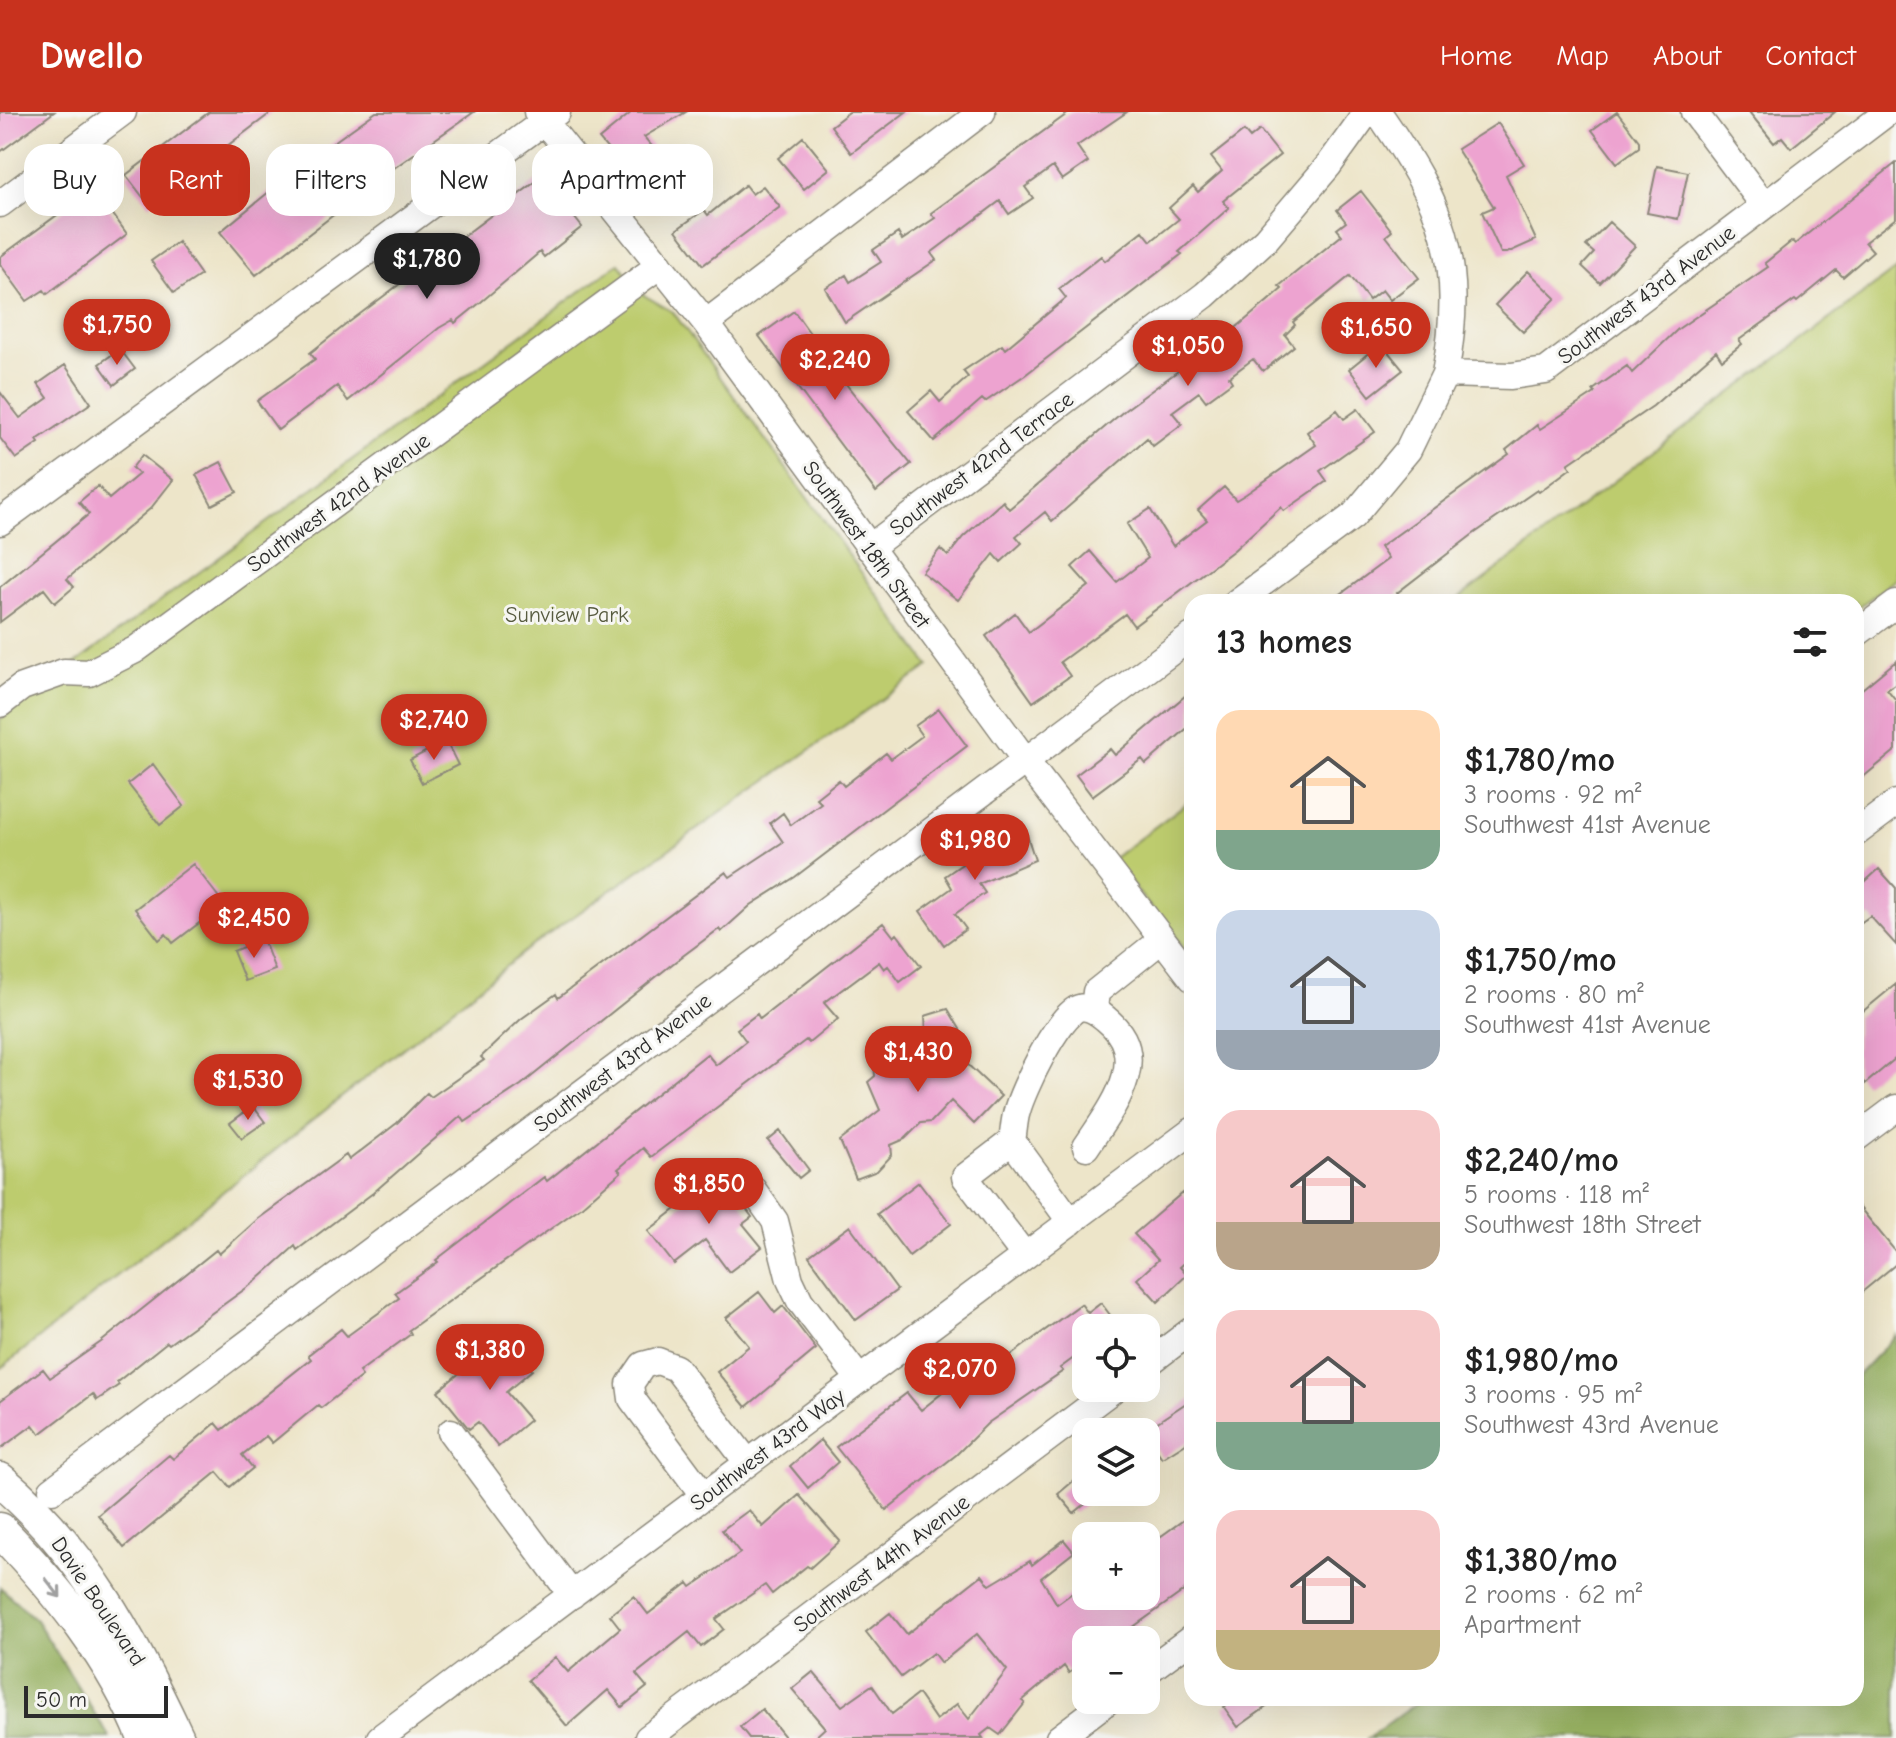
<!DOCTYPE html>
<meta charset="utf-8">
<style>
:root{--surface:#fff;--page:#f6f6f6;--text:#222;--muted:#767676;--accent:#c8321e}
body{margin:0;font-family:"Comic Neue",sans-serif;background:var(--page);color:var(--text);height:100vh;display:flex;flex-direction:column;font-size:30px;white-space:nowrap}
*{box-sizing:border-box;margin:0}
p{font-size:26px;color:var(--muted)}
.icon{flex:none;width:44px;height:44px;fill:none;stroke:currentColor;stroke-width:2;stroke-linecap:round;stroke-linejoin:round}
.map{position:relative;flex:1;overflow:hidden}
.sheet{position:absolute;left:1184px;top:482px;width:680px;height:1112px;display:flex;flex-direction:column;background:var(--surface);border-radius:24px;box-shadow:0 8px 32px #0002}
.sheet>*{flex:none}
.banner{position:absolute;left:24px;top:32px;width:760px;height:72px;display:flex;gap:16px}
.tools{position:absolute;left:1072px;top:1202px;display:grid;gap:16px}
.tools a{display:grid;place-items:center;width:88px;height:88px;border-radius:16px;background:var(--surface);box-shadow:0 8px 32px #0002;font-size:40px}
.scale{position:absolute;left:24px;bottom:20px;width:144px;box-sizing:border-box;padding-left:8px;border:4px solid #2b2b2b;border-top:0;font-size:22px;line-height:28px;white-space:nowrap;color:#2b2b2b;-webkit-text-stroke:6px #f6f6f2;paint-order:stroke}
.price{position:absolute;translate:-50% -68px;padding:0 18px;border-radius:28px;background:var(--accent);color:#fff;font-size:26px;line-height:52px;filter:drop-shadow(0 2px 4px #0008)}
.price::after{content:'';position:absolute;left:50%;top:48px;width:24px;height:18px;margin-left:-12px;background:inherit;clip-path:polygon(0 0,100% 0,50% 100%)}
.price.current{background:#222;color:#fff}
ul{padding:0;list-style:none}
li{display:flex;align-items:center;gap:24px;height:200px;padding:0 32px}
li span{display:grid;place-items:center;flex:none;width:224px;height:160px;border-radius:24px;color:#555}
li>.icon{margin-inline-start:auto}
span .icon{width:96px;height:96px;fill:#fffc;stroke-width:1}
li b{font-size:34px}
h2{display:flex;justify-content:space-between;align-items:center;height:96px;padding:0 32px;font-size:34px}
.chip{padding:0 28px;border-radius:24px;background:var(--surface);box-shadow:0 8px 32px #0002;font-size:28px;line-height:72px}
.chip.current{background:var(--accent);color:#fff}
header{display:flex;align-items:center;gap:48px;box-sizing:border-box;height:112px;padding:0 40px;background:var(--accent);color:#fff}
header strong{font-size:38px}
nav{display:flex;gap:44px;margin-inline-start:auto;font-size:28px}
.map>svg:first-child{display:block}
.green{fill:#bdcc6e;stroke:#747c4c;stroke-width:2}
.forest{fill:#96b061;stroke:#606e46;stroke-width:2}
.building{fill:#eda3d0}
.lines{fill:none;stroke-linecap:round;stroke-linejoin:round}
.minor-casing{stroke:#8c887a;stroke-width:29}
.major-casing{stroke:#8c887a;stroke-width:37}
.minor{stroke:#fff;stroke-width:26}
.major{stroke:#fff;stroke-width:34}
.oneway{stroke:#a0a0a0}
.labels{text-anchor:middle;stroke-width:6;stroke-linejoin:round;paint-order:stroke}
.street-label{font-size:22px;fill:#2b2b2b;stroke:#f6f6f2}
.park-label{font-size:22px;fill:#575b3f;stroke:#f6f6f2}
</style>
<header>
<strong>Dwello</strong>
<nav><a>Home</a><a>Map</a><a>About</a><a>Contact</a></nav>
</header>
<div class="map">
<svg width="1896" height="1626" viewBox="0 0 1896 1626">
<rect width="100%" height="100%" fill="#f6f6f2"/>
<filter id="ink" filterUnits="userSpaceOnUse"><feTurbulence type="fractalNoise" baseFrequency=".0125" numOctaves="2"/><feDisplacementMap in="SourceGraphic" scale="16" xChannelSelector="R" yChannelSelector="G"/><feConvolveMatrix kernelMatrix="1 2 1 2 8 2 1 2 1" color-interpolation-filters="sRGB"/></filter>
<filter id="wash" filterUnits="userSpaceOnUse"><feTurbulence type="fractalNoise" baseFrequency=".006" numOctaves="4" result="noise"/><feDisplacementMap in="SourceGraphic" scale="32" xChannelSelector="R" yChannelSelector="G"/><feGaussianBlur stdDeviation="1.8" result="paint"/><feColorMatrix in="noise" values="0 0 0 0 0 0 0 0 0 0 0 0 0 0 0 0 0 1.4 0 .05"/><feComposite in="paint" operator="in"/></filter>
<g filter="url(#wash)">
<rect width="100%" height="100%" fill="#ede5c9"/>
<path class="green" d="M619,151L642,182L673,200L929,554L529,836L0,1257V607Z
M1896,157V467L1856,497V490H1454Z
M1192,687V845L1111,748Z"/>
<path class="forest" d="M1896,1223V1626H1368L1423,1586H1856V1265Z
M0,1475L36,1508L110,1626H0Z"/>
<g id="blocks">
<path class="building" d="M0,0H54L0,40Z
M209,0H272L149,93L126,63Z
M376,0H474L394,56L256,163L220,120L303,52Z
M632,0H686L644,25L674,60L646,83L599,27Z
M849,0H906L851,41L831,14Z
M1070,0H1127L1077,34L1088,50L1062,68L1053,55L1025,75L1033,86L1009,102L1000,89L931,141L936,148L845,210L825,176L846,163L850,170L881,150L873,138L898,121L902,128L935,106L931,101Z
M1617,0L1639,29V35L1617,51L1592,18Z
M1749,0H1835L1791,36L1782,25L1774,31Z
M1498,11L1524,52L1506,63L1536,128L1507,141H1501L1482,100L1494,95L1457,37Z
M1260,18L1280,43L1223,89L1229,96L1179,140L1182,142L1025,263L985,290L982,287L934,329L908,299L931,279L940,290L968,265L963,259L1002,233L1005,237L1066,186L1059,177L1101,144L1105,149L1143,119L1151,129L1179,107L1169,96L1193,74L1198,80L1222,59L1211,45L1244,19L1250,26Z
M803,25L829,57L804,77L778,46Z
M1896,51V106L1865,130L1873,139L1843,165L1836,158L1797,190L1795,188L1739,228L1742,232L1722,248L1716,239L1653,294L1568,352L1571,356L1539,380L1537,378L1472,423L1397,481L1404,490H1330L1388,447L1380,435L1509,342L1506,338L1537,313L1540,317L1595,281L1593,278L1627,254L1632,261L1678,217L1768,155L1765,151L1792,129L1795,132Z
M1657,54L1688,60L1678,107L1647,101Z
M542,65L582,115L544,145L540,140L481,190L455,211L453,208L439,216L348,289L337,274L278,318L257,289L315,247L310,241L348,211Z
M745,73L752,82L763,74L780,95L703,153L676,118L704,98L708,103Z
M94,76L127,122L47,182L44,178L27,189L0,152V145Z
M1361,79L1392,119L1386,124L1419,166L1390,188L1382,178L1369,188L1350,164L1293,210L1295,213L1285,223L1294,234L1263,259L1253,247L1229,265L1232,270L1206,289L1199,280L1172,300L1182,312L1153,334L1147,326L1052,409L1045,400L1016,424L1022,431L1001,450L994,442L958,488L922,460L940,437L948,444L963,425L1003,389L1009,397L1125,298L1231,220L1282,177L1279,174L1342,123L1337,117L1346,110L1337,98Z
M1609,110L1635,134L1600,171L1582,154L1594,141L1586,134Z
M178,130L201,163L174,181L151,149Z
M1528,159L1556,186L1523,220L1495,193Z
M794,199L849,276L911,352L876,380L759,224Z
M1381,231L1403,258L1370,284L1349,257Z
M120,237L135,257L114,273L99,252Z
M65,253L91,291L37,328L39,331L16,347L0,326V280L20,306L48,286L38,272Z
M1358,297L1375,320L1320,359L1327,369L1284,399L1281,395L1234,438L1134,514L1125,502L1060,550L1070,564L1033,590L986,524L1015,501L1029,520L1089,474L1072,455L1090,439L1117,470L1148,446L1127,412L1150,397L1173,434L1207,408L1198,398L1224,375L1236,388L1246,382L1316,333L1307,320L1337,298L1344,307Z
M142,343L173,368L151,396L67,467L74,475L55,491L44,477L0,510V475L89,402L79,390L98,374L109,387L139,362L132,356Z
M221,350L237,380L212,393L196,363Z
M1896,549V571L1887,577L1896,588V638L1856,671V582Z
M1192,578V612L1146,652L1142,647L1092,684L1076,663L1110,637L1115,643Z
M939,597L967,634L795,765L751,793L721,820L719,817L676,849L521,973L465,1010L461,1004L373,1081L297,1138L295,1134L256,1169L169,1232L167,1230L117,1270L119,1273L97,1288L93,1282L40,1322L33,1313L0,1337V1289L43,1257L50,1266L101,1230L216,1138L219,1142L258,1107L346,1043L349,1048L397,1011L427,981L431,985L484,948L481,945L521,907L556,882L558,886L726,760L730,765L783,730L770,711L783,701L791,713L821,691L816,686L839,668L844,674L886,641L891,647L922,624L915,614Z
M446,629L458,653L422,671L410,648Z
M153,652L184,694L160,713L128,672Z
M1025,717L1035,748L979,772L985,781L955,802L966,817L944,833L920,799L952,776L945,764L994,730Z
M193,752L224,792L173,831L166,822L159,828L135,797Z
M1879,757L1896,776V833L1870,804L1856,814V778Z
M883,811L894,825L897,822L921,854L900,870L888,854L884,857L879,850L824,891L838,907L809,931L806,928L651,1045L643,1036L618,1057L621,1060L581,1095L409,1218L411,1222L359,1260L362,1264L321,1296L318,1293L272,1331L266,1324L242,1343L253,1356L230,1375L217,1360L124,1436L98,1403L169,1343L173,1347L216,1311L222,1318L311,1247L308,1243L341,1217L347,1224L399,1186L395,1181L438,1150L436,1148L544,1065L547,1069L707,942L716,953L746,929L737,917L757,902L760,907Z
M263,827L275,858L245,869L233,839Z
M1896,872V946L1865,972L1856,961V905Z
M948,897L960,917L964,949L1001,984L974,1012L951,989L931,1010L921,1011L905,1027L891,1033L892,1043L877,1059L856,1067L840,1029L880,998L868,970L875,964L874,952L922,948L911,924L926,918L925,904Z
M253,994L265,1010L242,1026L230,1011Z
M780,1019L809,1058L799,1066L768,1029Z
M721,1062L752,1105L743,1112L762,1135L729,1160L705,1128L674,1152L648,1119Z
M919,1070L951,1112L909,1144L877,1102Z
M1182,1081L1192,1092V1144L1180,1155L1187,1163L1158,1190L1137,1167L1158,1148L1134,1122Z
M1856,1091L1896,1140V1152L1856,1185Z
M850,1114L897,1178L856,1208L809,1144Z
M759,1180L775,1201L783,1194L816,1237L746,1295L717,1260L749,1234L726,1206Z
M1101,1191L1120,1216H1086V1237L1060,1256L1063,1259L988,1311L956,1343L886,1398L836,1335L907,1281L921,1298L956,1270L962,1279L1081,1192L1088,1201Z
M504,1224L532,1258L506,1280L530,1308L498,1335L478,1310L469,1317L438,1279Z
M1192,1287V1327L1162,1346L1144,1319Z
M820,1328L838,1350L808,1376L790,1354Z
M1078,1365L1086,1380L1094,1385L1074,1401L1058,1382Z
M799,1383L840,1429L810,1456L807,1454L772,1482L765,1473L716,1507L724,1517L701,1535L689,1520L636,1562L647,1575L622,1595L608,1578L567,1614L528,1568L555,1545L568,1560L620,1516L610,1503L634,1484L648,1502L688,1471L691,1475L740,1441L722,1418L749,1398L763,1415Z
M1185,1407L1192,1417V1473L1115,1528H1086V1549L1069,1561L1064,1554L1022,1589L1025,1591L1000,1623L990,1616L981,1623L983,1626H814L825,1616L792,1577L813,1560L842,1594L872,1573L892,1602L918,1582L936,1608L957,1592L969,1607L1007,1558L977,1522L941,1551L933,1541L901,1565L866,1520L890,1501L907,1522L982,1463L990,1473L1030,1449L1032,1453L1064,1428L1074,1440L1041,1466L1057,1492L1086,1471V1484H1146V1435Z
M1236,1586H1279L1238,1615L1224,1595Z
M762,1597L786,1626H749L740,1615Z"/>
</g>
</g>
<g filter="url(#ink)">
<use href="#blocks" fill-opacity="0" stroke="#8c887a" stroke-width="2"/>
<g class="lines">
<g class="minor-casing">
<path id="minor" d="M537,0L706,211L1025,648L1192,866
M1378,0C1443,93 1466,146 1445,262
M1694,0L1763,92
M0,92L123,0
M706,211L982,0
M0,410L557,0
M869,436L1205,183L1266,127L1329,53L1367,0
M1237,490L1353,404L1408,338L1445,262L1511,264L1546,259L1888,0
M1856,522L1896,492
M0,592L22,575L64,560L89,561L135,538L660,153
M1856,721L1896,691
M1094,897L1096,880L1161,828
M1856,1026L1896,996
M1012,1029C1014,1019 1014,1008 1017,999C1022,979 1059,901 1079,896C1090,893 1099,901 1106,907C1154,946 1111,997 1086,1035
M751,1075L775,1109L790,1168L800,1189L860,1268
M1025,1144L965,1065L1012,1029L1071,1110
M1146,1253L1192,1218
M451,1320L572,1483
M52,1378L1192,524
M704,1384L632,1287L630,1272L643,1253L658,1249L676,1256L748,1351
M1146,1560L1192,1526
M380,1626L1192,1019
M648,1626L1115,1276
M1059,1626L1109,1588"/>
</g>
<g class="major-casing">
<path id="major" d="M0,1368C83,1437 132,1530 177,1626
M0,1418C58,1478 114,1547 145,1626"/>
</g>
<use href="#minor" class="minor"/>
<use href="#major" class="major"/>
</g>
<defs><path id="oneway-shaft" d="M-6 0H5M1.5-3L5.5 0L1.5 3" fill="none" stroke-width="1.6" stroke-linecap="round" stroke-linejoin="round" transform="scale(2)"/></defs>
<use class="oneway" href="#oneway-shaft" transform="translate(53 1476) rotate(52)"/>
</g>
<g class="labels">
<g class="street-label">
<text transform="translate(1646 182) rotate(-37)" y="8">Southwest 43rd Avenue</text>
<text transform="translate(981 351) rotate(-37)" y="8">Southwest 42nd Terrace</text>
<text transform="translate(338 390) rotate(-36)" y="8">Southwest 42nd Avenue</text>
<text transform="translate(867 432) rotate(54)" y="8">Southwest 18th Street</text>
<text transform="translate(622 950) rotate(-37)" y="8">Southwest 43rd Avenue</text>
<text transform="translate(767 1337) rotate(-37)" y="8">Southwest 43rd Way</text>
<text transform="translate(881 1451) rotate(-37)" y="8">Southwest 44th Avenue</text>
<text transform="translate(99 1489) rotate(56)" y="8">Davie Boulevard</text>
</g>
<g class="park-label">
<text x="567" y="510">Sunview Park</text>
</g>
</g>
</svg>
<div class="tools">
<a><svg class="icon" aria-label="locate" viewBox="0 0 24 24"><circle cx="12" cy="12" r="6"/><path d="M12 2v4M12 18v4M2 12h4M18 12h4"/></svg></a>
<a><svg class="icon" aria-label="layers" viewBox="0 0 24 24"><path d="M12 4l9 5-9 5-9-5zM3 14l9 5 9-5"/></svg></a>
<a>+</a>
<a>−</a>
</div>
<div class="scale">50 m</div>
<b class="price current" style="left:427px;top:189px">$1,780</b>
<b class="price" style="left:117px;top:255px">$1,750</b>
<b class="price" style="left:1376px;top:258px">$1,650</b>
<b class="price" style="left:1188px;top:276px">$1,050</b>
<b class="price" style="left:835px;top:290px">$2,240</b>
<b class="price" style="left:434px;top:650px">$2,740</b>
<b class="price" style="left:975px;top:770px">$1,980</b>
<b class="price" style="left:254px;top:848px">$2,450</b>
<b class="price" style="left:918px;top:982px">$1,430</b>
<b class="price" style="left:248px;top:1010px">$1,530</b>
<b class="price" style="left:709px;top:1114px">$1,850</b>
<b class="price" style="left:490px;top:1280px">$1,380</b>
<b class="price" style="left:960px;top:1299px">$2,070</b>
<div class="banner">
<a class="chip">Buy</a>
<a class="chip current">Rent</a>
<a class="chip">Filters</a>
<a class="chip">New</a>
<a class="chip">Apartment</a>
</div>
<section class="sheet">
<h2>13 homes<svg class="icon" aria-label="filters" viewBox="0 0 24 24"><path d="M4 7h16M4 17h16"/><circle cx="9" cy="7" r="2"/><circle cx="15" cy="17" r="2"/></svg></h2>
<ul>
<li><span style="background:linear-gradient(#ffd9b3 75%,#7fa58c 0)"><svg class="icon" aria-label="home" viewBox="0 0 24 24"><path d="M3 11l9-7 9 7M6 9v11h12V9"/></svg></span><div><b>$1,780/mo</b><p>3 rooms · 92 m²</p><p>Southwest 41st Avenue</p></div></li>
<li><span style="background:linear-gradient(#c9d6e8 75%,#9aa5b1 0)"><svg class="icon" aria-label="home" viewBox="0 0 24 24"><path d="M3 11l9-7 9 7M6 9v11h12V9"/></svg></span><div><b>$1,750/mo</b><p>2 rooms · 80 m²</p><p>Southwest 41st Avenue</p></div></li>
<li><span style="background:linear-gradient(#f6c9c9 70%,#b9a48a 0)"><svg class="icon" aria-label="home" viewBox="0 0 24 24"><path d="M3 11l9-7 9 7M6 9v11h12V9"/></svg></span><div><b>$2,240/mo</b><p>5 rooms · 118 m²</p><p>Southwest 18th Street</p></div></li>
<li><span style="background:linear-gradient(#f6c9c9 70%,#7fa58c 0)"><svg class="icon" aria-label="home" viewBox="0 0 24 24"><path d="M3 11l9-7 9 7M6 9v11h12V9"/></svg></span><div><b>$1,980/mo</b><p>3 rooms · 95 m²</p><p>Southwest 43rd Avenue</p></div></li>
<li><span style="background:linear-gradient(#f6c9c9 75%,#c2b280 0)"><svg class="icon" aria-label="home" viewBox="0 0 24 24"><path d="M3 11l9-7 9 7M6 9v11h12V9"/></svg></span><div><b>$1,380/mo</b><p>2 rooms · 62 m²</p><p>Apartment</p></div></li>
</ul>
</section>
</div>
